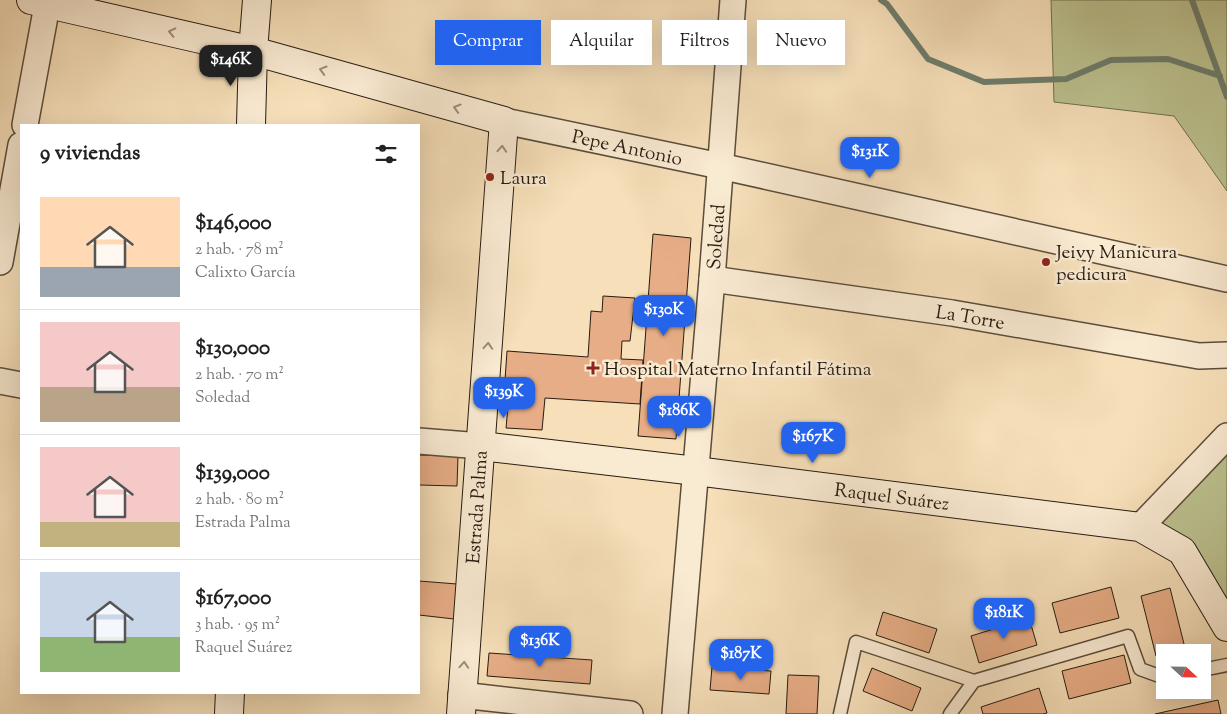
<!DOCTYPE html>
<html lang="es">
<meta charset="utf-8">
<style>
:root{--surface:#fff;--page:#f6f6f6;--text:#222;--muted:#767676;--line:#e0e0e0;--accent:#2563eb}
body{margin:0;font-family:"Sorts Mill Goudy",serif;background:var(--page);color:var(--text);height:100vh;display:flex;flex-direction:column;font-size:19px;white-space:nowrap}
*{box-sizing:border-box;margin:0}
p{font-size:16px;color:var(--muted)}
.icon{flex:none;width:28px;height:28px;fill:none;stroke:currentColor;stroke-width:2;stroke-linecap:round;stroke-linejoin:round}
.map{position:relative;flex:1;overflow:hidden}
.details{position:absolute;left:20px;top:124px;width:400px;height:570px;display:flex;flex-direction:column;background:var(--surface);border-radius:0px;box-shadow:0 5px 20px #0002}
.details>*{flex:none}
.guide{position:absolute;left:435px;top:20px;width:475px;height:45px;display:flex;gap:10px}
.needle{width:32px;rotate:112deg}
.fabs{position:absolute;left:1156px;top:644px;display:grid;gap:10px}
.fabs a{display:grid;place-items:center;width:55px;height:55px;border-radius:0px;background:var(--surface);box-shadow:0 5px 20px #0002;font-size:25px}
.price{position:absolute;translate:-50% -42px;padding:0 11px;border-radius:10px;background:var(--accent);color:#fff;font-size:16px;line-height:32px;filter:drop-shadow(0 1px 2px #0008)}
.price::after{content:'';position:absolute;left:50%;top:30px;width:15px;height:11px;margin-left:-8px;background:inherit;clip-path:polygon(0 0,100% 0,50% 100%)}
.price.selected{background:#222;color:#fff}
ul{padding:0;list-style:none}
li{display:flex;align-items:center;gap:15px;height:125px;padding:0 20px}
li+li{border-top:1px solid var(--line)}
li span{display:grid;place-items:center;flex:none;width:140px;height:100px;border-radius:0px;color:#555}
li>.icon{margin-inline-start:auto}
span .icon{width:60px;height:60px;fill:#fffc;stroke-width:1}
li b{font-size:21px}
h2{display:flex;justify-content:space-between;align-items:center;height:60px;padding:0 20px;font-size:21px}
.chip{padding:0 18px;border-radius:0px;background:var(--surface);box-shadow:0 5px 20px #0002;font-size:18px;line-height:45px}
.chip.selected{background:var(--accent);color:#fff}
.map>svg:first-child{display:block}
.green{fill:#bcc290;stroke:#726f50}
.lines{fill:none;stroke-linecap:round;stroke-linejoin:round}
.stream{stroke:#6e7d6d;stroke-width:6}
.building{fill:#e7ad86;stroke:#271c11}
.lane-casing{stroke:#5b4d3b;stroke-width:15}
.street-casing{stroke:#5b4d3b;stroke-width:28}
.secondary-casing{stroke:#271c11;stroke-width:30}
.lane{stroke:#f9ead2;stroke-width:12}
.street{stroke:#f9ead2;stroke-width:25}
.secondary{stroke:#f9ead2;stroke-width:28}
.oneway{stroke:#9a8d7b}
.poi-dot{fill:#8f2418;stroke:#f9ead2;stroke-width:2}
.labels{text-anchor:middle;stroke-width:5;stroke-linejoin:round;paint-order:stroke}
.street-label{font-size:19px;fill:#271c11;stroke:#f9ead2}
.poi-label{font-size:19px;fill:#271c11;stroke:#f9ead2;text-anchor:start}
</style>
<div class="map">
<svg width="1227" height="714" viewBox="0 0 1227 714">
<rect width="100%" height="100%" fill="#f6dfb9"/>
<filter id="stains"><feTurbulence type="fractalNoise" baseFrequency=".004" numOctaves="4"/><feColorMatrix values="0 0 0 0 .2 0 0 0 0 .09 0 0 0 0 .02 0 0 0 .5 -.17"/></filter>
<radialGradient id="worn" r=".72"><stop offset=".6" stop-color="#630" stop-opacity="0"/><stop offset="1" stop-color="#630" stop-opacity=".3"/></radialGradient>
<path class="green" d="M1051,0H1227V191L1174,116L1054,102Z
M1227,436V622L1188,547L1140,527Z"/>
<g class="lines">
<path class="stream" d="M881,0L887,4L928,59L984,82L1066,79L1111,60L1168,59L1220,76
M1192,0L1227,97"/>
</g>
<path class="building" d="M653,234L691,238L676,439L638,436Z
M603,296L635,298L630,341H622L621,359L643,360L640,404L545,398L542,430L506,428L509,395H504L507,351L588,357L591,311L602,312Z
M419,455L458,456L457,486L419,485Z
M419,581L457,584L454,619L419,615Z
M1111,587L1119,618L1060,633L1052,603Z
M1170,588L1185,648L1156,656L1141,596Z
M883,612L937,629L929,653L876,635Z
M1029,618L1037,645L979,663L971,636Z
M489,653L592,660L590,684L487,676Z
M1124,655L1131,683L1069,699L1062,671Z
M712,667L771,671L769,694L710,690Z
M872,668L921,688L912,711L863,691Z
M788,675L819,676L817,714H786Z
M1039,688L1047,713L1043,714H983L981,707Z
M1218,700L1221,714H1155Z"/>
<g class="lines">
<g class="lane-casing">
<path id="lane" d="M1202,670L1227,665
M840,714L856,642L974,681
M950,714L974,681L1128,636L1140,669L1165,678"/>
</g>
<g class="street-casing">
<g id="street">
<path id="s1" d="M504,121L720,166L1227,279"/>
<path d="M25,125L48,0"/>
<path d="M0,262L21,145"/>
<path id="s2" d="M712,279L952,313L1199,356L1227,355"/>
<path d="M0,381L21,385"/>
<path d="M419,441L481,446"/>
<path d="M1140,527L1227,436"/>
<path d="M461,695L630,714"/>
<path id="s3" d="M675,714L712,279L733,0"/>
</g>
</g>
<g class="secondary-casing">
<g id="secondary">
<path d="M31,0L253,51L504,121L461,714"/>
<path d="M251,125L253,51L257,0"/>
<path id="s4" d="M481,446L696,471L1140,527L1182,551L1227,627"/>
<path d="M229,714L230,692"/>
</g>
</g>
<use href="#lane" class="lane"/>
<use href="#street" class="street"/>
<use href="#secondary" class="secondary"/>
</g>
<defs><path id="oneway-chevron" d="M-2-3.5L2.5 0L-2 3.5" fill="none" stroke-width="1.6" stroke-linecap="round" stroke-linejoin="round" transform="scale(1.25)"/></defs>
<g class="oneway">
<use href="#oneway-chevron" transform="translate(172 32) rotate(-167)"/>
<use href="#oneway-chevron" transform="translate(323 70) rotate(-164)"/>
<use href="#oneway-chevron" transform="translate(457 108) rotate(-164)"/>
<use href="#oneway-chevron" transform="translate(502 149) rotate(-86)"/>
<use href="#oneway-chevron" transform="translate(488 346) rotate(-86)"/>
<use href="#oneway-chevron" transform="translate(464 665) rotate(-86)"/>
</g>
<g class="poi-dot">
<circle cx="490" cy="177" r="5"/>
<circle cx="1046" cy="262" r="5"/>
<path d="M590.5 360.5h5v5h5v5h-5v5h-5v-5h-5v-5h5z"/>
</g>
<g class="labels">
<g class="street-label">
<text dy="7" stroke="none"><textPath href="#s1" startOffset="126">Pepe Antonio</textPath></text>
<text dy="7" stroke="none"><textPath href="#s3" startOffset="479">Soledad</textPath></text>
<text dy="7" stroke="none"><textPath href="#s2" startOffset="261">La Torre</textPath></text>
<text dy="7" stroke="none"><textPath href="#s4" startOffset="414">Raquel Suárez</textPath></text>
<text transform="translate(476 507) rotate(-86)" y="7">Estrada Palma</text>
</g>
<g class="poi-label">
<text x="500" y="184">Laura</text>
<text x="1056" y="258">Jeivy Manicura<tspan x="1056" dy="22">pedicura</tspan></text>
<text x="604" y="375">Hospital Materno Infantil Fátima</text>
</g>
</g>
<rect width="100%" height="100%" filter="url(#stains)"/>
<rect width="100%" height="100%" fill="url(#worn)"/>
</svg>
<div class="fabs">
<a><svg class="needle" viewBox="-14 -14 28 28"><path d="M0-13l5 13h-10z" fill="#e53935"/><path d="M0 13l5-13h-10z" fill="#767676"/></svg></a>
</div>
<b class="price selected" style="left:231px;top:87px">$146K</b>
<b class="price" style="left:870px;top:179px">$131K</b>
<b class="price" style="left:664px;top:337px">$130K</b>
<b class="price" style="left:504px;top:419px">$139K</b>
<b class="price" style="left:679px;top:438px">$186K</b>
<b class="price" style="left:813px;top:464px">$167K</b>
<b class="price" style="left:1004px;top:640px">$181K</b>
<b class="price" style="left:540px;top:668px">$136K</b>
<b class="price" style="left:741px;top:681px">$187K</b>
<div class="guide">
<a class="chip selected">Comprar</a>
<a class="chip">Alquilar</a>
<a class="chip">Filtros</a>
<a class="chip">Nuevo</a>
</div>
<section class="details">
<h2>9 viviendas<svg class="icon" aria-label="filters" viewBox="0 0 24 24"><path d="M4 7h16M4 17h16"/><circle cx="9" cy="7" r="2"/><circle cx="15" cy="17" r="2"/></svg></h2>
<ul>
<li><span style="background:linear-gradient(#ffd9b3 70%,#9aa5b1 0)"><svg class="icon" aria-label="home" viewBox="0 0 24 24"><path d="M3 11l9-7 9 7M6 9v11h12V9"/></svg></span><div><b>$146,000</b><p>2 hab. · 78 m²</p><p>Calixto García</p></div></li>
<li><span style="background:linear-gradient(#f6c9c9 65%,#b9a48a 0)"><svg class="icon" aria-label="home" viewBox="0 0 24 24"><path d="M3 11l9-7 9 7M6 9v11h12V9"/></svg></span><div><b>$130,000</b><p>2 hab. · 70 m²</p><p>Soledad</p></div></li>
<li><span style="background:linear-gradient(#f6c9c9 75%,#c2b280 0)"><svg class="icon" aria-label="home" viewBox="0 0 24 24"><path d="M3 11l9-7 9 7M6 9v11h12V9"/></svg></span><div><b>$139,000</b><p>2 hab. · 80 m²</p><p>Estrada Palma</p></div></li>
<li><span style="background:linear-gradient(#c9d6e8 65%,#8fb573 0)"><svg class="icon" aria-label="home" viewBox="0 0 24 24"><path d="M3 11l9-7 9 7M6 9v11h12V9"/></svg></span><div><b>$167,000</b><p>3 hab. · 95 m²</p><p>Raquel Suárez</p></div></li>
</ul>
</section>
</div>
